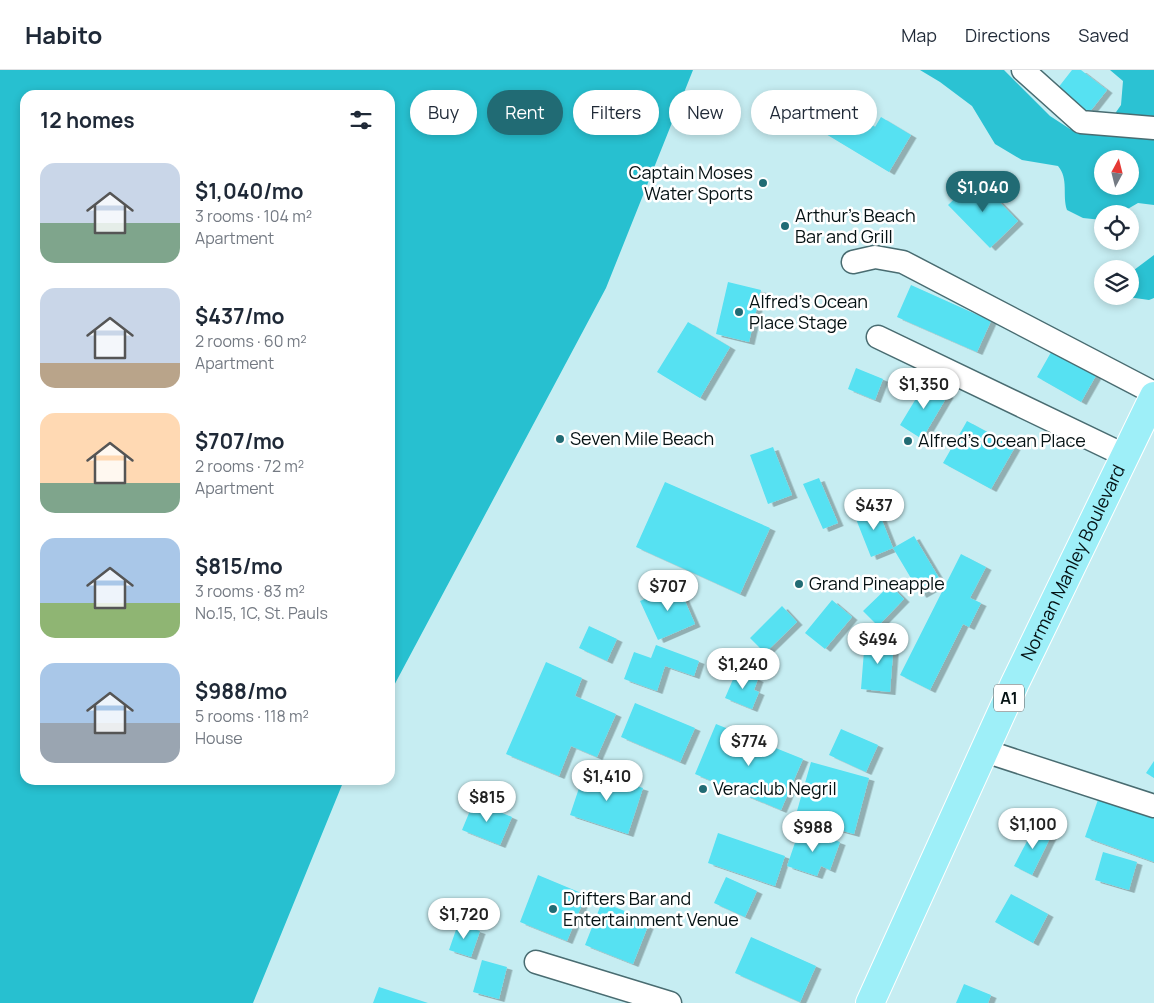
<!DOCTYPE html>
<meta charset="utf-8">
<style>
:root{--surface:#fff;--page:#f6f6f7;--text:#1f2937;--muted:#747a83;--line:#e0e1e3;--accent:#216b74}
body{margin:0;font-family:Manrope,sans-serif;background:var(--page);color:var(--text);height:100vh;display:flex;flex-direction:column;font-size:19px;white-space:nowrap}
*{box-sizing:border-box;margin:0}
p{font-size:16px;color:var(--muted)}
.icon{flex:none;width:28px;height:28px;fill:none;stroke:currentColor;stroke-width:2;stroke-linecap:round;stroke-linejoin:round}
.map{position:relative;flex:1;overflow:hidden}
.panel{position:absolute;left:20px;top:20px;width:375px;height:695px;display:flex;flex-direction:column;background:var(--surface);border-radius:15px;box-shadow:0 2px 8px #0003}
.panel>*{flex:none}
.guide{position:absolute;left:410px;top:20px;width:475px;height:45px;display:flex;gap:10px}
.needle{width:32px;rotate:7deg}
.buttons{position:absolute;left:1094px;top:80px;display:grid;gap:10px}
.buttons a{display:grid;place-items:center;width:45px;height:45px;border-radius:50%;background:var(--surface);box-shadow:0 2px 8px #0003;font-size:25px}
.price{position:absolute;translate:-50% -42px;padding:0 11px;border-radius:18px;background:#fff;color:#222;font-size:16px;line-height:32px;filter:drop-shadow(0 1px 2px #0008)}
.price::after{content:'';position:absolute;left:50%;top:30px;width:15px;height:11px;margin-left:-8px;background:inherit;clip-path:polygon(0 0,100% 0,50% 100%)}
.price.active{background:var(--accent);color:#fff}
ul{padding:0;list-style:none}
li{display:flex;align-items:center;gap:15px;height:125px;padding:0 20px}
li span{display:grid;place-items:center;flex:none;width:140px;height:100px;border-radius:15px;color:#555}
li>.icon{margin-inline-start:auto}
span .icon{width:60px;height:60px;fill:#fffc;stroke-width:1}
li b{font-size:21px}
h2{display:flex;justify-content:space-between;align-items:center;height:60px;padding:0 20px;font-size:21px}
.pill{padding:0 18px;border-radius:22px;background:var(--surface);box-shadow:0 2px 8px #0003;font-size:18px;line-height:45px}
.pill.active{background:var(--accent);color:#fff}
header{display:flex;align-items:center;gap:30px;box-sizing:border-box;height:70px;padding:0 25px;background:var(--surface);border-bottom:1px solid var(--line)}
header strong{font-size:24px}
nav{display:flex;gap:28px;margin-inline-start:auto;font-size:18px}
.map>svg:first-child{display:block}
.forest{fill:#2bc2d3;fill-rule:evenodd}
.water{fill:#27c0d0}
.building{fill:#56e1f2;filter:url(#shadow)}
.lines{fill:none;stroke-linecap:round;stroke-linejoin:round}
.minor-casing{stroke:#496c71;stroke-width:25}
.major-casing{stroke:#fff;stroke-width:30}
.minor{stroke:#fff;stroke-width:22}
.major{stroke:#9eeff8;stroke-width:28}
.poi-dot{fill:#216b74;stroke:#fff;stroke-width:2}
.labels{text-anchor:middle;stroke-width:5;stroke-linejoin:round;paint-order:stroke}
.shield{fill:#fff;stroke:#50595a;stroke-width:1}
.shield-label{font-size:16px;font-weight:bold;fill:#051214}
.poi-label{font-size:18px;fill:#051214;stroke:#fff;text-anchor:start}
.street-label{font-size:18px;fill:#051214;stroke:#fff}
</style>
<header>
<strong>Habito</strong>
<nav><a>Map</a><a>Directions</a><a>Saved</a></nav>
</header>
<div class="map">
<svg width="1154" height="933" viewBox="0 0 1154 933">
<defs>
<filter id="shadow"><feDropShadow dx="5.5" dy="3" stdDeviation="0" flood-color="#0004"/></filter>
</defs>
<rect width="100%" height="100%" fill="#c6edf2"/>
<path class="forest" d="M920,0H1004L1050,46L1070,59L1093,63L1107,55L1121,35L1123,11L1110,0H1154V135L1138,133L1119,144H1102V150L1083,148L1067,140C1062,125 1069,109 1058,96L1022,90L995,74L972,36L940,12ZM1102,89H1130V116H1102Z
M1154,185V228L1149,230L1121,226H1130V203Z"/>
<path class="water" d="M0,0H693L606,218L390,623V25H25V710H344L253,933H0Z"/>
<path class="building" d="M1072,0H1081L1107,20L1085,48L1054,23Z
M827,28L875,57L881,47L911,65L889,102L811,55Z
M976,108L1018,151L990,178L948,135Z
M728,212L761,220L749,272L716,264Z
M911,215L991,251L977,282L897,247Z
M688,252L730,277L700,328L657,302Z
M1054,277L1098,302L1081,332L1037,307Z
M856,298L883,309L875,330L848,319Z
M926,312L948,325L922,369L900,355Z
M967,351L1015,377L991,419L943,393Z
M773,377L792,425L768,434L750,385Z
M819,408L838,453L823,459L803,414Z
M665,412L770,458L740,524L636,477Z
M876,435L893,478L871,487L854,444Z
M914,466L942,513L921,525L893,478Z
M961,484L986,497L970,528L981,533L969,557L963,554L930,620L900,605Z
M678,515L695,554L658,570L640,531Z
M890,515L904,529L878,556L863,541Z
M832,530L852,547L825,579L805,563Z
M782,536L797,552L765,583L750,568Z
M589,556L617,569L607,591L579,578Z
M865,568L894,570L890,622L861,619Z
M656,575L699,591L694,606L665,596L657,621L624,609L634,582L651,588Z
M546,592L582,608L575,626L616,644L597,687L571,676L559,706L506,684Z
M737,600L758,609L754,620L759,622L752,639L725,628Z
M635,633L695,658L680,692L621,667Z
M716,654L803,689L781,740L695,704Z
M841,659L878,675L866,702L829,685Z
M1154,691V708L1146,703Z
M811,692L869,708L854,764L795,748Z
M585,700L643,718L628,764L570,745Z
M1100,724L1154,743V792L1085,767Z
M474,731L512,747L500,775L462,760Z
M1035,756L1052,764L1032,805L1014,796Z
M800,758L840,772L830,800L821,796L817,806L787,796Z
M718,763L785,786L775,816L708,793Z
M1103,782L1137,792L1129,820L1095,810Z
M538,805L586,825L567,871L520,852Z
M726,807L757,821L745,847L714,833Z
M1011,824L1048,844L1033,873L995,852Z
M602,832L650,851L633,894L585,875Z
M458,854L480,861L471,887L449,880Z
M751,867L816,896L800,932L735,903Z
M482,890L507,897L499,929L473,922Z
M964,914L991,925L988,933H956Z
M379,917L428,933H373Z"/>
<g class="lines">
<g class="minor-casing">
<path id="minor" d="M1023,0L1081,52L1154,58
M853,192L875,187L903,192L1154,323
M878,267L1124,385
M985,681L1154,736
M536,892L670,933"/>
</g>
<g class="major-casing">
<g id="major">
<path id="s1" d="M870,933L1015,613L1154,326"/>
</g>
</g>
<use href="#minor" class="minor"/>
<use href="#major" class="major"/>
</g>
<g class="poi-dot">
<circle cx="763" cy="113" r="5"/>
<circle cx="785" cy="156" r="5"/>
<circle cx="739" cy="242" r="5"/>
<circle cx="560" cy="369" r="5"/>
<circle cx="908" cy="371" r="5"/>
<circle cx="799" cy="514" r="5"/>
<circle cx="703" cy="719" r="5"/>
<circle cx="553" cy="839" r="5"/>
</g>
<g class="labels">
<rect class="shield" x="994" y="614.5" width="30" height="27" rx="4"/>
<g class="shield-label">
<text x="1009" y="634">A1</text>
</g>
<g class="poi-label">
<text x="753" y="109" text-anchor="end">Captain Moses<tspan x="753" dy="21">Water Sports</tspan></text>
<text x="795" y="152">Arthur's Beach<tspan x="795" dy="21">Bar and Grill</tspan></text>
<text x="749" y="238">Alfred's Ocean<tspan x="749" dy="21">Place Stage</tspan></text>
<text x="570" y="375">Seven Mile Beach</text>
<text x="918" y="377">Alfred's Ocean Place</text>
<text x="809" y="520">Grand Pineapple</text>
<text x="713" y="725">Veraclub Negril</text>
<text x="563" y="835">Drifters Bar and<tspan x="563" dy="21">Entertainment Venue</tspan></text>
</g>
<g class="street-label">
<text dy="6" stroke="none"><textPath href="#s1" startOffset="485">Norman Manley Boulevard</textPath></text>
</g>
</g>
</svg>
<div class="buttons">
<a><svg class="needle" viewBox="-14 -14 28 28"><path d="M0-13l5 13h-10z" fill="#e53935"/><path d="M0 13l5-13h-10z" fill="#747a83"/></svg></a>
<a><svg class="icon" aria-label="locate" viewBox="0 0 24 24"><circle cx="12" cy="12" r="6"/><path d="M12 2v4M12 18v4M2 12h4M18 12h4"/></svg></a>
<a><svg class="icon" aria-label="layers" viewBox="0 0 24 24"><path d="M12 4l9 5-9 5-9-5zM3 14l9 5 9-5"/></svg></a>
</div>
<b class="price active" style="left:983px;top:143px">$1,040</b>
<b class="price" style="left:924px;top:340px">$1,350</b>
<b class="price" style="left:874px;top:461px">$437</b>
<b class="price" style="left:668px;top:542px">$707</b>
<b class="price" style="left:878px;top:595px">$494</b>
<b class="price" style="left:743px;top:620px">$1,240</b>
<b class="price" style="left:749px;top:697px">$774</b>
<b class="price" style="left:607px;top:732px">$1,410</b>
<b class="price" style="left:487px;top:753px">$815</b>
<b class="price" style="left:1033px;top:780px">$1,100</b>
<b class="price" style="left:813px;top:783px">$988</b>
<b class="price" style="left:464px;top:870px">$1,720</b>
<div class="guide">
<a class="pill">Buy</a>
<a class="pill active">Rent</a>
<a class="pill">Filters</a>
<a class="pill">New</a>
<a class="pill">Apartment</a>
</div>
<section class="panel">
<h2>12 homes<svg class="icon" aria-label="filters" viewBox="0 0 24 24"><path d="M4 7h16M4 17h16"/><circle cx="9" cy="7" r="2"/><circle cx="15" cy="17" r="2"/></svg></h2>
<ul>
<li><span style="background:linear-gradient(#c9d6e8 60%,#7fa58c 0)"><svg class="icon" aria-label="home" viewBox="0 0 24 24"><path d="M3 11l9-7 9 7M6 9v11h12V9"/></svg></span><div><b>$1,040/mo</b><p>3 rooms · 104 m²</p><p>Apartment</p></div></li>
<li><span style="background:linear-gradient(#c9d6e8 75%,#b9a48a 0)"><svg class="icon" aria-label="home" viewBox="0 0 24 24"><path d="M3 11l9-7 9 7M6 9v11h12V9"/></svg></span><div><b>$437/mo</b><p>2 rooms · 60 m²</p><p>Apartment</p></div></li>
<li><span style="background:linear-gradient(#ffd9b3 70%,#7fa58c 0)"><svg class="icon" aria-label="home" viewBox="0 0 24 24"><path d="M3 11l9-7 9 7M6 9v11h12V9"/></svg></span><div><b>$707/mo</b><p>2 rooms · 72 m²</p><p>Apartment</p></div></li>
<li><span style="background:linear-gradient(#a9c7e8 65%,#8fb573 0)"><svg class="icon" aria-label="home" viewBox="0 0 24 24"><path d="M3 11l9-7 9 7M6 9v11h12V9"/></svg></span><div><b>$815/mo</b><p>3 rooms · 83 m²</p><p>No.15, 1C, St. Pauls</p></div></li>
<li><span style="background:linear-gradient(#a9c7e8 60%,#9aa5b1 0)"><svg class="icon" aria-label="home" viewBox="0 0 24 24"><path d="M3 11l9-7 9 7M6 9v11h12V9"/></svg></span><div><b>$988/mo</b><p>5 rooms · 118 m²</p><p>House</p></div></li>
</ul>
</section>
</div>
